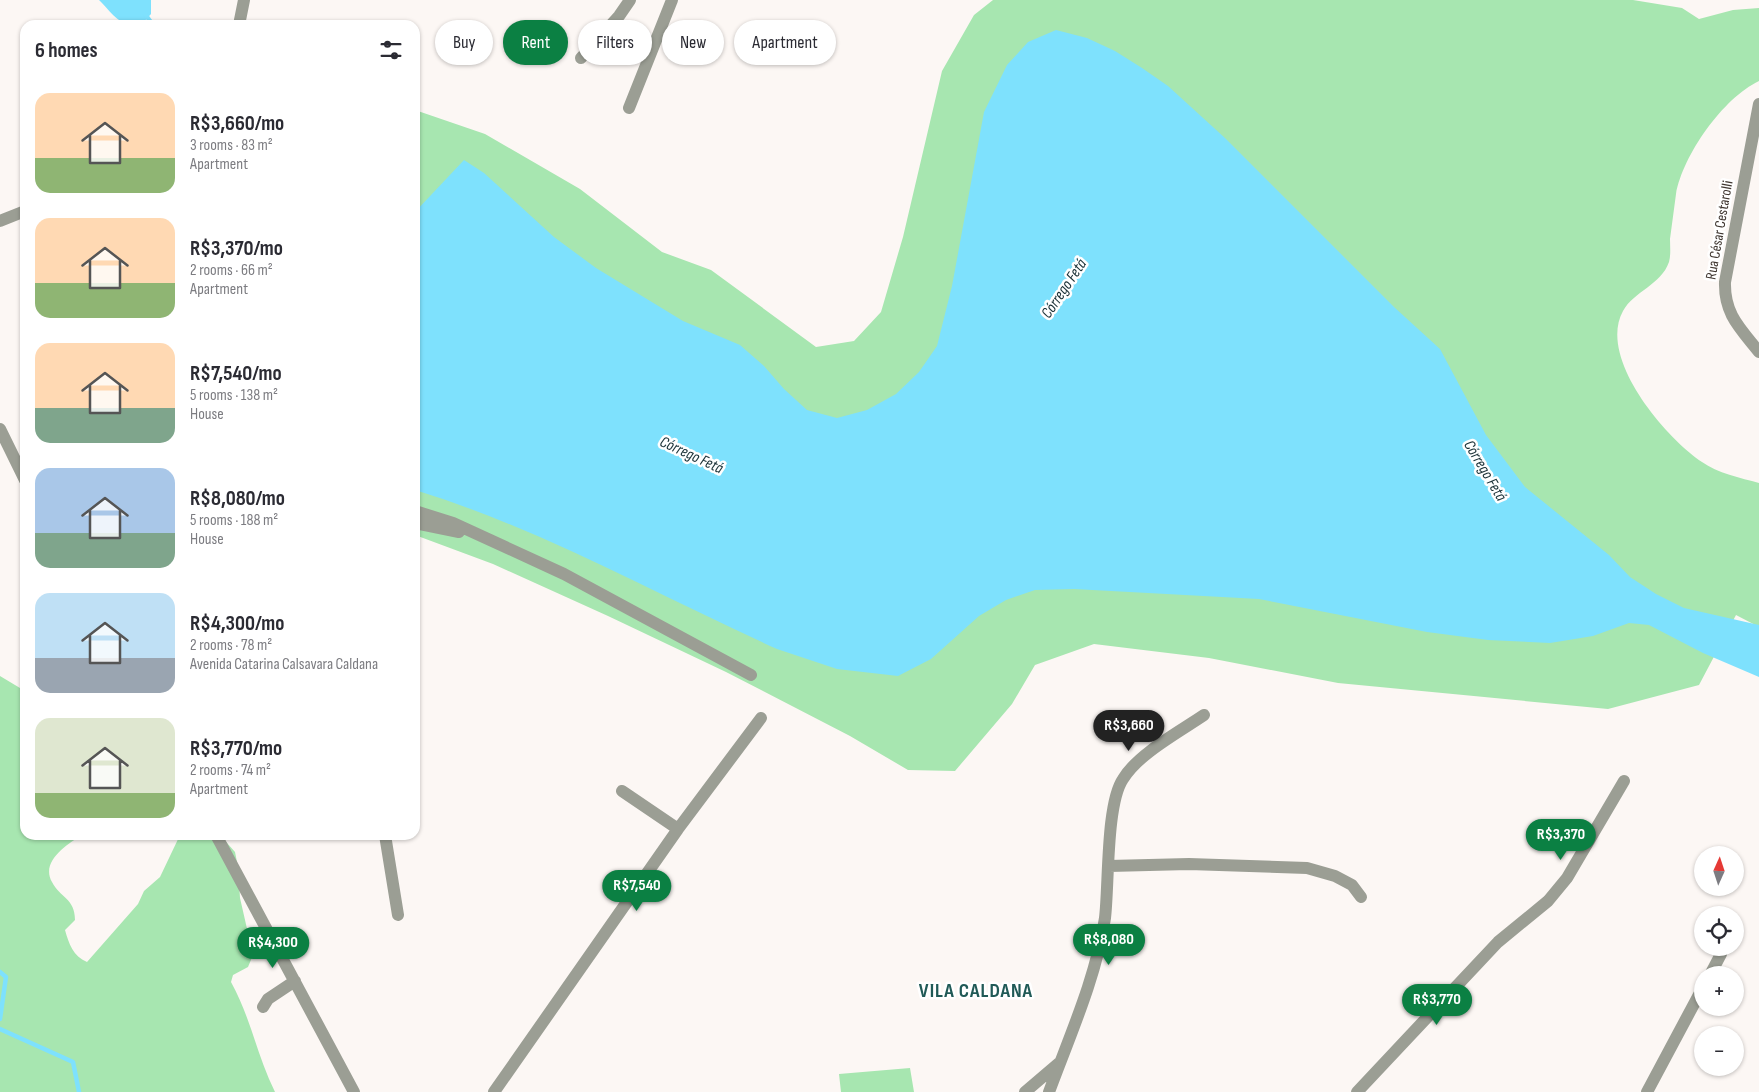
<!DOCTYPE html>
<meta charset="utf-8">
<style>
:root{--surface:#fff;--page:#f2f2f3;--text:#2b2b33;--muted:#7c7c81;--accent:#0b8043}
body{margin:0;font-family:"Sofia Sans Condensed",sans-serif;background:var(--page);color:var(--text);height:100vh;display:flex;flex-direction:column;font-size:19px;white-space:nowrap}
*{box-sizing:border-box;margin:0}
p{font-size:16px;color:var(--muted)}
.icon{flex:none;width:28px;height:28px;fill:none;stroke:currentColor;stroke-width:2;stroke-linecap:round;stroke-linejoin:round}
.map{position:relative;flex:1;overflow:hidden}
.drawer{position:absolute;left:20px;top:20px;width:400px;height:820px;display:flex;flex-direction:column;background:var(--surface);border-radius:15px;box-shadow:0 1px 4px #0004}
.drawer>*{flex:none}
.banner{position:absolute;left:435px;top:20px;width:475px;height:45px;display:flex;gap:10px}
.needle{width:32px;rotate:3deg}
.tools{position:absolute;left:1694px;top:846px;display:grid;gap:10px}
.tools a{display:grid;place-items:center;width:50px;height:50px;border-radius:50%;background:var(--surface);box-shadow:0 1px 4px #0004;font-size:25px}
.price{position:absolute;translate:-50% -42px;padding:0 11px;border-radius:18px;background:var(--accent);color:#fff;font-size:16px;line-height:32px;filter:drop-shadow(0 1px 2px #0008)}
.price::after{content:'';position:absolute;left:50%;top:30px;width:15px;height:11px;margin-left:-8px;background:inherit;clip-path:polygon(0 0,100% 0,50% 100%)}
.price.on{background:#222;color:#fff}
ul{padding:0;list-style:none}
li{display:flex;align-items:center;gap:15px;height:125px;padding:0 15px}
li span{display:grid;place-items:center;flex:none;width:140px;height:100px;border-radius:15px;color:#555}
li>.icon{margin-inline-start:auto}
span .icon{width:60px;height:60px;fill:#fffc;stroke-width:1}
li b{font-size:21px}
h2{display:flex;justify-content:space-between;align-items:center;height:60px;padding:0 15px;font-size:21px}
.pill{padding:0 18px;border-radius:22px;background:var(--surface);box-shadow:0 1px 4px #0004;font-size:18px;line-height:45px}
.pill.on{background:var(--accent);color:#fff}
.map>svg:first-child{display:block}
.green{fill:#a7e6b0}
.water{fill:#7ee1fd}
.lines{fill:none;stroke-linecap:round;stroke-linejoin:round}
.stream{stroke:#7ee1fd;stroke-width:4.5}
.minor{stroke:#9b9e94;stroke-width:12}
.labels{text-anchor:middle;stroke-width:5;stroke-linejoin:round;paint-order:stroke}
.street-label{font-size:15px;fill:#413832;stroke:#fff}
.water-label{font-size:16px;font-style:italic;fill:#193036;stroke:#fff}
.district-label{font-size:20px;font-weight:bold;letter-spacing:1px;fill:#205a57;stroke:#fff}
</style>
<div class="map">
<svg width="1759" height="1092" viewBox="0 0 1759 1092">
<rect width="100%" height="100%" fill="#fcf7f4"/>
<path class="green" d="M993,0H1633L1682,8L1699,19L1733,10L1759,8V81C1723,98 1683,155 1676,194C1674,209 1672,224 1670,239C1670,246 1671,255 1669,262C1661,285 1634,291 1623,311C1597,358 1666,438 1702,462C1717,473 1741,478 1759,483V627L1736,615L1699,685L1608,709L1338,683L1209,658L1094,644L1035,665L1012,704L955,771L908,770L850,736L726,672L608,616L493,564L415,535V110L485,134L580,189L662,252L711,270L816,347L854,341L881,312L903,237L942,71L974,15Z
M0,676L25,691V835H82C68,844 40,861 52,882C60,898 75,898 75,920L65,930C69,944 73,956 87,962L138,904L144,891L160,877L180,835H220L235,852L238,867L240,898L253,955L248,967L233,975L231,982C251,1018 257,1056 275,1092H0Z
M910,1068L914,1092H841L839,1074Z"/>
<path class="water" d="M99,0H151V14L142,24C120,28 113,14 99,0Z
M1056,30L1087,38L1115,51L1142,68L1168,86L1225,138L1394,307L1440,349L1486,435L1525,487L1609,555L1630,577L1656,594L1684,608L1759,625V677L1703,653L1649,625L1629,623L1593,636L1550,643L1488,640L1427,632L1259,599L1074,589L1035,590L1006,600L979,616L931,659L898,676L837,669L777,649C657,595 542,529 415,490V212L464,160L484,173L554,237L596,268L683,321L740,345L764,366L784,389L807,410L837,418L867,410L896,394L919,372L937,346L952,286L984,112L1007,65L1028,42Z"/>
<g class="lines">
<path class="stream" d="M145,14L153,25
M0,972L6,977L0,1019
M0,1029L73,1062L79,1092"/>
<path class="minor" d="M239,25L244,0
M581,58L619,16L630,0
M1759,104L1725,282C1724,314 1740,328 1759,352
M629,108L672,0
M0,221L25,211
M0,429L25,480
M415,511L453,523L564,574L751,675
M415,523L459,532
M622,791L678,829
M216,835L354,1092
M385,835L398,915
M1109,866L1189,864L1307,868L1335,876L1352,885L1361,897
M1710,975L1721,954
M263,1007L268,999L295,981
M494,1092L678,829L761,718
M1025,1092L1059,1063
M1049,1092C1070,1035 1096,978 1105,918C1109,885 1106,804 1123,779C1138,754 1179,732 1204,715
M1357,1092L1498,942L1548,901L1567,878L1624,781
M1647,1092L1702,989"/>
</g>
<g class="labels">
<g class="street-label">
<text transform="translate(1719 230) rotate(-80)" y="5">Rua César Cestarolli</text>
</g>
<g class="water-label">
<text transform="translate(1063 288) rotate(-56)" y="6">Córrego Fetá</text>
<text transform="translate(692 454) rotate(25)" y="6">Córrego Fetá</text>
<text transform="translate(1486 470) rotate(59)" y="6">Córrego Fetá</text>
</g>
<g class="district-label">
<text x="976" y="997">VILA CALDANA</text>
</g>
</g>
</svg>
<div class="tools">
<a><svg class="needle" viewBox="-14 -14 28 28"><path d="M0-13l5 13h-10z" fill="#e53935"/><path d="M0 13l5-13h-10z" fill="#7c7c81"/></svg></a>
<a><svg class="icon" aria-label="locate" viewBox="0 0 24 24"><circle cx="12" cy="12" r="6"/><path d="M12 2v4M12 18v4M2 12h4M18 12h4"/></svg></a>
<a>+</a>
<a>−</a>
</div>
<b class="price on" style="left:1129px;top:752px">R$3,660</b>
<b class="price" style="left:1561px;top:861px">R$3,370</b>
<b class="price" style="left:637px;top:912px">R$7,540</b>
<b class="price" style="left:1109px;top:966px">R$8,080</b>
<b class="price" style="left:273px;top:969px">R$4,300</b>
<b class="price" style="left:1437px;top:1026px">R$3,770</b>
<div class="banner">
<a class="pill">Buy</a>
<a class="pill on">Rent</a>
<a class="pill">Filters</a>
<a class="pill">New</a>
<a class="pill">Apartment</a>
</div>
<section class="drawer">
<h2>6 homes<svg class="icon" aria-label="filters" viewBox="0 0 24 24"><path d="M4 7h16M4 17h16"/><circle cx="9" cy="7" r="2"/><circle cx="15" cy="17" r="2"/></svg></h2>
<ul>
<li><span style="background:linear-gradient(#ffd9b3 65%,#8fb573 0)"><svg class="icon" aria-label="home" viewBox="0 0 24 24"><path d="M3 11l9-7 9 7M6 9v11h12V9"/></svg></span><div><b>R$3,660/mo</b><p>3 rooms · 83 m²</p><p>Apartment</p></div></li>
<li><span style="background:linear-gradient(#ffd9b3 65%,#8fb573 0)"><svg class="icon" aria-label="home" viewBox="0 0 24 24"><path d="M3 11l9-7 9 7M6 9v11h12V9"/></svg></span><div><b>R$3,370/mo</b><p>2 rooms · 66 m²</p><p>Apartment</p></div></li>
<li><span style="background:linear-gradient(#ffd9b3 65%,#7fa58c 0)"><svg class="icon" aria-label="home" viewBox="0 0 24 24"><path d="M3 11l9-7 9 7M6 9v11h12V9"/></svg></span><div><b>R$7,540/mo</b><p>5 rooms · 138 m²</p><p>House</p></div></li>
<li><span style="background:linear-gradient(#a9c7e8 65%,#7fa58c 0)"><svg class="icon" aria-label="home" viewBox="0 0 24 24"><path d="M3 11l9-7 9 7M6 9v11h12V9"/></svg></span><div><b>R$8,080/mo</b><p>5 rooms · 188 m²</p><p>House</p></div></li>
<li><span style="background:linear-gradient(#bfe0f5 65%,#9aa5b1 0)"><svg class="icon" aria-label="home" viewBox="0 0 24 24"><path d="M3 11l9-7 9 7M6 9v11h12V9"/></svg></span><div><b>R$4,300/mo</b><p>2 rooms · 78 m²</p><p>Avenida Catarina Calsavara Caldana</p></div></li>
<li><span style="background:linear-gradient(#dfe7d0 75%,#8fb573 0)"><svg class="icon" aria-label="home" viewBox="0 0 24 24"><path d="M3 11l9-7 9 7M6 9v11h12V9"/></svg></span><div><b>R$3,770/mo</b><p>2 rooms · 74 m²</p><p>Apartment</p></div></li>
</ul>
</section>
</div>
